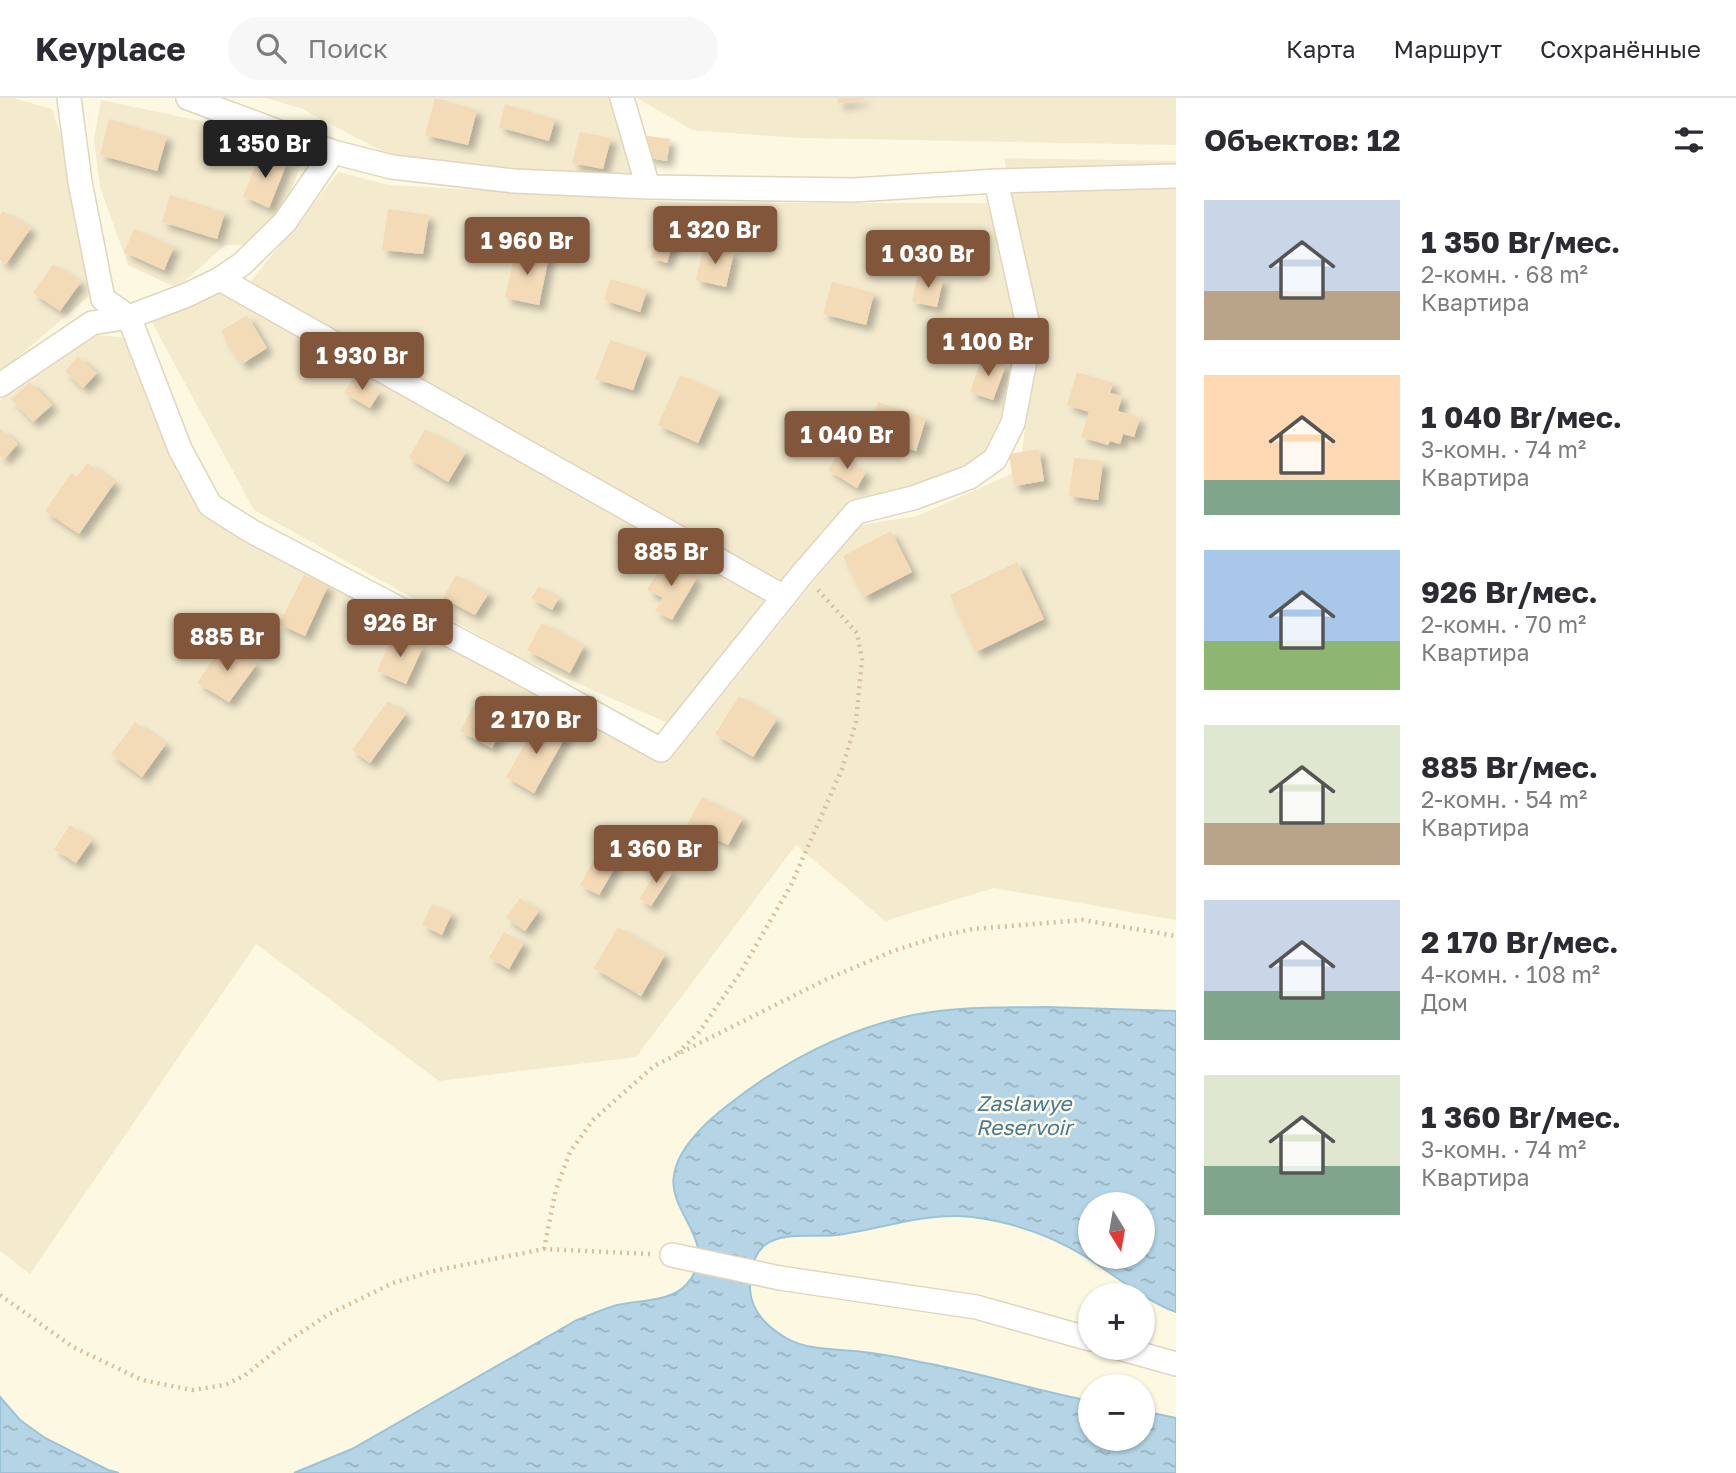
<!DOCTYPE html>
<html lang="ru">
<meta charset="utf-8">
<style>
:root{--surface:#fff;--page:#f7f7f7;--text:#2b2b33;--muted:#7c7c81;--line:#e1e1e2;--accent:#81563a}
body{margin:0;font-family:"Golos Text",sans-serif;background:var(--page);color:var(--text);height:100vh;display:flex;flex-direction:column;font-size:26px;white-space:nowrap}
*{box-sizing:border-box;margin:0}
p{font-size:23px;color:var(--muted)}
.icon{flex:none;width:38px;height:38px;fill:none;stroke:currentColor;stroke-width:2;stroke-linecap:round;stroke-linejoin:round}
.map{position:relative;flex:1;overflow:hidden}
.drawer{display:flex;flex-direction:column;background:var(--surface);width:560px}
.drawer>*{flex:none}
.needle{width:46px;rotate:169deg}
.fabs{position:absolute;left:1078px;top:1094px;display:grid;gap:14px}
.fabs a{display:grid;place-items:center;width:77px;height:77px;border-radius:50%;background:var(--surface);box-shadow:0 2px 5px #0004;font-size:35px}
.price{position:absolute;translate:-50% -60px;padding:0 16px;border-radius:7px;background:var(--accent);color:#fff;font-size:23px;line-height:46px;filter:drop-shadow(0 2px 4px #0008)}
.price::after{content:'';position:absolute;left:50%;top:42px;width:21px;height:16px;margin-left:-10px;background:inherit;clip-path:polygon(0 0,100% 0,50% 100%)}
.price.selected{background:#222;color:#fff}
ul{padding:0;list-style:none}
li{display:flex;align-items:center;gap:21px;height:175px;padding:0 28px}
li span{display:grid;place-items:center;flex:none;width:196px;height:140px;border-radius:0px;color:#555}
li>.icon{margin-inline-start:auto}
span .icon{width:84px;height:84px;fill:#fffc;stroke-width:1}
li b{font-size:30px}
h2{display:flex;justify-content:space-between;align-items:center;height:84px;padding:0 28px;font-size:30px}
header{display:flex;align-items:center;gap:42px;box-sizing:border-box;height:98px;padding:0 35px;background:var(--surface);border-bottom:2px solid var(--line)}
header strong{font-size:33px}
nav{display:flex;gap:38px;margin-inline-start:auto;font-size:24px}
.search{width:490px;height:63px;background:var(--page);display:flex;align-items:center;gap:18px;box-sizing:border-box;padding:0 24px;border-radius:38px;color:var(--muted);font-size:26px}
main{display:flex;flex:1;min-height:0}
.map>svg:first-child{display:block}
.residential{fill:#f4ebcf}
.water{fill:url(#water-ripples);stroke:#9bc3d8;stroke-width:2;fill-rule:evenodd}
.building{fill:#f3dbb8;filter:url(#shadow)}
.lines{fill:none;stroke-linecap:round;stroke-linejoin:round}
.minor-casing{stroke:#e1d5bd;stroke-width:26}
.path{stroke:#d7bf9b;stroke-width:4.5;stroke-dasharray:2 5;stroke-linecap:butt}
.minor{stroke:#fff;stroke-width:23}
.labels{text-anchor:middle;stroke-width:5;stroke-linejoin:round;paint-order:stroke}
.water-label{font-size:21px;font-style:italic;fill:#467a97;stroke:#fffbe8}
</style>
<header>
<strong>Keyplace</strong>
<div class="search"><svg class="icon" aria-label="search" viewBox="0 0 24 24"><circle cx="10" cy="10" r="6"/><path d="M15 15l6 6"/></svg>Поиск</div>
<nav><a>Карта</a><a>Маршрут</a><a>Сохранённые</a></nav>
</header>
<main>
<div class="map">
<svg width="1176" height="1375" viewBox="0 0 1176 1375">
<defs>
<pattern id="water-ripples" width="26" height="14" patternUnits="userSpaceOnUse" patternTransform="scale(1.75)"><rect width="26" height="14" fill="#b5d5e6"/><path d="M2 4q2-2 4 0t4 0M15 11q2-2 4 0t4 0" fill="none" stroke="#98b0bc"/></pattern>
<filter id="shadow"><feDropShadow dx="6" dy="6" stdDeviation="3.5" flood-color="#0004"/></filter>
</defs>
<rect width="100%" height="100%" fill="#fdf8e1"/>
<path class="residential" d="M0,0H13L52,11L79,95L95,193L0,274Z
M266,0H612L634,83L395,60L300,10Z
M637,0H1176V47L798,40L692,32Z
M101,2L201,23L303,61L284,111L248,147H225L177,190L128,167L100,89L94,42Z
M1004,60L1176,63V822L994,790L885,823L796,747L636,959L439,983L256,846L30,1176L0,1153V302L96,237L132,240L237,433L520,581L669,663L860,427L917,418L1020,372L1038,221Z
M339,74L389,87L695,105H990L1024,237L991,355L913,394L852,405L672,627L522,561L254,412L150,221L250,184Z"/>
<path class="water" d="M1046,909L1176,913V1214C1147,1204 1113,1176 1086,1159C1052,1138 1012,1124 972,1119C925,1114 882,1131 837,1137C815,1140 783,1133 765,1147C752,1157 750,1177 750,1191C751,1213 767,1229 786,1240C809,1253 837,1251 863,1254C882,1256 902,1260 920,1264C978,1274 1033,1292 1090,1303V1340H1143V1313L1176,1320V1375H294L352,1351L577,1222C590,1217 603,1211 617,1207C638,1202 672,1204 687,1186C722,1145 667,1116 674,1077C678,1050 707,1023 728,1007C784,963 843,932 913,917C956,908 1002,910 1046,909ZM1090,1106H1143V1158H1090Z
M0,1299L20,1322L45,1340L108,1372L119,1375H0Z"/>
<path class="building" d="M435,0L477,12L468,47L425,37Z
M837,0H865V1L838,6Z
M505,6L555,21L549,43L499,29Z
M109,21L167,38L157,73L100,57Z
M580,34L611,40L603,71L572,65Z
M647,38L670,41L667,63L644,59Z
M261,55L287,65L269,110L243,98Z
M170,97L225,114L217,141L162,124Z
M388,111L429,117L423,156L382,152Z
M3,113L31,130L6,166L0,162V117Z
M134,131L174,149L164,172L124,154Z
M658,137L674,141L667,165L651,160Z
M704,147L734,154L726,189L696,182Z
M516,150L549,158L539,207L505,200Z
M53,166L81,184L60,213L33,195Z
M918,176L943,181L937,209L912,204Z
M610,181L647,192L640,214L604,202Z
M832,184L874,195L866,227L823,216Z
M247,217L267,250L242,266L221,233Z
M610,242L647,254L633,292L595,281Z
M78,258L97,275L83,290L65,273Z
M982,259L1006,267L993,302L970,294Z
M1077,274L1113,285L1110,295L1122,298L1118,313L1140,320L1134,339L1123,336L1120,346L1110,343L1108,347L1081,339L1089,314L1067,307Z
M680,277L720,295L698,345L658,327Z
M354,279L380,294L370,310L344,295Z
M30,284L52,307L33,324L11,301Z
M878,304L926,320L916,353L878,341L881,332L870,329Z
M0,330L18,346L4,361L0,358Z
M425,331L466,354L448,384L409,360Z
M1039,351L1044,383L1014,388L1009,356Z
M837,357L866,374L857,390L828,372Z
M1074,360L1103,363L1098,402L1069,398Z
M87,365L115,384L79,436L45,413L71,375L77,379Z
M891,433L912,474L864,499L843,458Z
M665,461L697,480L672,522L655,513L663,500L647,492Z
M1017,464L1044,521L976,554L950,497Z
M304,477L328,488L305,538L279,526Z
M456,477L489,495L475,517L443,500Z
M539,488L559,500L552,512L531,500Z
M252,524L272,537L260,555L241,542Z
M542,525L584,548L570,575L527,552Z
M394,535L423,549L406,586L377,573Z
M224,545L257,566L229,604L197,585Z
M481,594L513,611L492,650L460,633Z
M739,598L777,621L753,659L715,636Z
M388,603L406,616L370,665L352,652Z
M539,621L567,636L534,695L506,679Z
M135,624L166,646L142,679L111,656Z
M702,699L743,720L728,747L687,727Z
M70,727L92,742L76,765L54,751Z
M653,736L672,749L656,771L637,758Z
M597,757L616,768L599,797L580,787Z
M661,766L673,774L651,808L639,801Z
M520,800L539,813L525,833L506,820Z
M432,806L452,815L442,837L422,827Z
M618,829L665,857L641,898L594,870Z
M504,834L524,845L509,871L489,860Z"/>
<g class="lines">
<g class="minor-casing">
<path id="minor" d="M69,0L80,84L103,201L129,219L180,351L210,407L251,433L516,572L661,652L803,475L856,414L913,400L970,379L995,361L1013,325L1030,236L996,83
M188,0L333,54L392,69L514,83L648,89L854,92L996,83L1176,78
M622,0L648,89
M220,181L784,499
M0,287L92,225L129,219L187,197L220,181L242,166L285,124L333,54
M672,1157L780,1180L976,1209L1090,1241
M1119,1250L1176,1266"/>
</g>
<path class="path" d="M678,955L699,934L740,875L791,787L842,671L856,624L862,561L857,535L818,492
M544,1151L556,1091L570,1054L593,1022L654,968L825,882L893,853L940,838L973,831L1083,822L1176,838
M0,1197L73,1249L142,1282L192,1292L225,1287L244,1278L288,1243L329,1216L393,1185L433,1173L544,1151L650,1156"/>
<use href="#minor" class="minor"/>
</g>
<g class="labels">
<g class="water-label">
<text x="1024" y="1013">Zaslawye<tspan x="1024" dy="24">Reservoir</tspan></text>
</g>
</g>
</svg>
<div class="fabs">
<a><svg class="needle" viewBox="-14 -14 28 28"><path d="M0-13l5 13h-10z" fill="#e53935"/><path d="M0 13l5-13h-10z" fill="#7c7c81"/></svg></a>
<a>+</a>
<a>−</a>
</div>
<b class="price selected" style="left:265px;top:82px">1 350 Br</b>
<b class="price" style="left:715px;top:168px">1 320 Br</b>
<b class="price" style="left:527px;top:179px">1 960 Br</b>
<b class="price" style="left:928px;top:192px">1 030 Br</b>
<b class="price" style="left:988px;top:280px">1 100 Br</b>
<b class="price" style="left:362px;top:294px">1 930 Br</b>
<b class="price" style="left:847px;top:373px">1 040 Br</b>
<b class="price" style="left:671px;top:490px">885 Br</b>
<b class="price" style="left:400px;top:561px">926 Br</b>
<b class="price" style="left:227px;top:575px">885 Br</b>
<b class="price" style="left:536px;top:658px">2 170 Br</b>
<b class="price" style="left:656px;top:787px">1 360 Br</b>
</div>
<section class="drawer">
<h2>Объектов: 12<svg class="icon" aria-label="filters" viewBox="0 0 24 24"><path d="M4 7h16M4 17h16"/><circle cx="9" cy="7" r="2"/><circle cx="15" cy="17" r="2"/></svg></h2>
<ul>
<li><span style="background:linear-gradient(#c9d6e8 65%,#b9a48a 0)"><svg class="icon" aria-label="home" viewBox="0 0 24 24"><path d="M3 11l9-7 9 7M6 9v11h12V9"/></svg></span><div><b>1 350 Br/мес.</b><p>2-комн. · 68 m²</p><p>Квартира</p></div></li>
<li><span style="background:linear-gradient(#ffd9b3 75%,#7fa58c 0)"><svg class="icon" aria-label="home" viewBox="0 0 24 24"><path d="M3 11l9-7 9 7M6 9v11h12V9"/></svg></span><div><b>1 040 Br/мес.</b><p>3-комн. · 74 m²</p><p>Квартира</p></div></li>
<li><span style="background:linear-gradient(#a9c7e8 65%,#8fb573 0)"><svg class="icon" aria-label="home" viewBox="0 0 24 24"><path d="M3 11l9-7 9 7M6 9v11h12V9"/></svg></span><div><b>926 Br/мес.</b><p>2-комн. · 70 m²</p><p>Квартира</p></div></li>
<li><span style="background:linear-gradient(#dfe7d0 70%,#b9a48a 0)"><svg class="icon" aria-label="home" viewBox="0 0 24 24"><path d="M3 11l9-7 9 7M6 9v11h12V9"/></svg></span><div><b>885 Br/мес.</b><p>2-комн. · 54 m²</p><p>Квартира</p></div></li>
<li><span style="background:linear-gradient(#c9d6e8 65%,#7fa58c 0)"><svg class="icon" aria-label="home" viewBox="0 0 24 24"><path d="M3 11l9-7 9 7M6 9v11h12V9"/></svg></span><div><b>2 170 Br/мес.</b><p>4-комн. · 108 m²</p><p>Дом</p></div></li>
<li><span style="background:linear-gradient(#dfe7d0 65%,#7fa58c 0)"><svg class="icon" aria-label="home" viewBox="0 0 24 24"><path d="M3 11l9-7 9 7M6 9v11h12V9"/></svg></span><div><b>1 360 Br/мес.</b><p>3-комн. · 74 m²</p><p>Квартира</p></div></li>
</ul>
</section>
</main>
